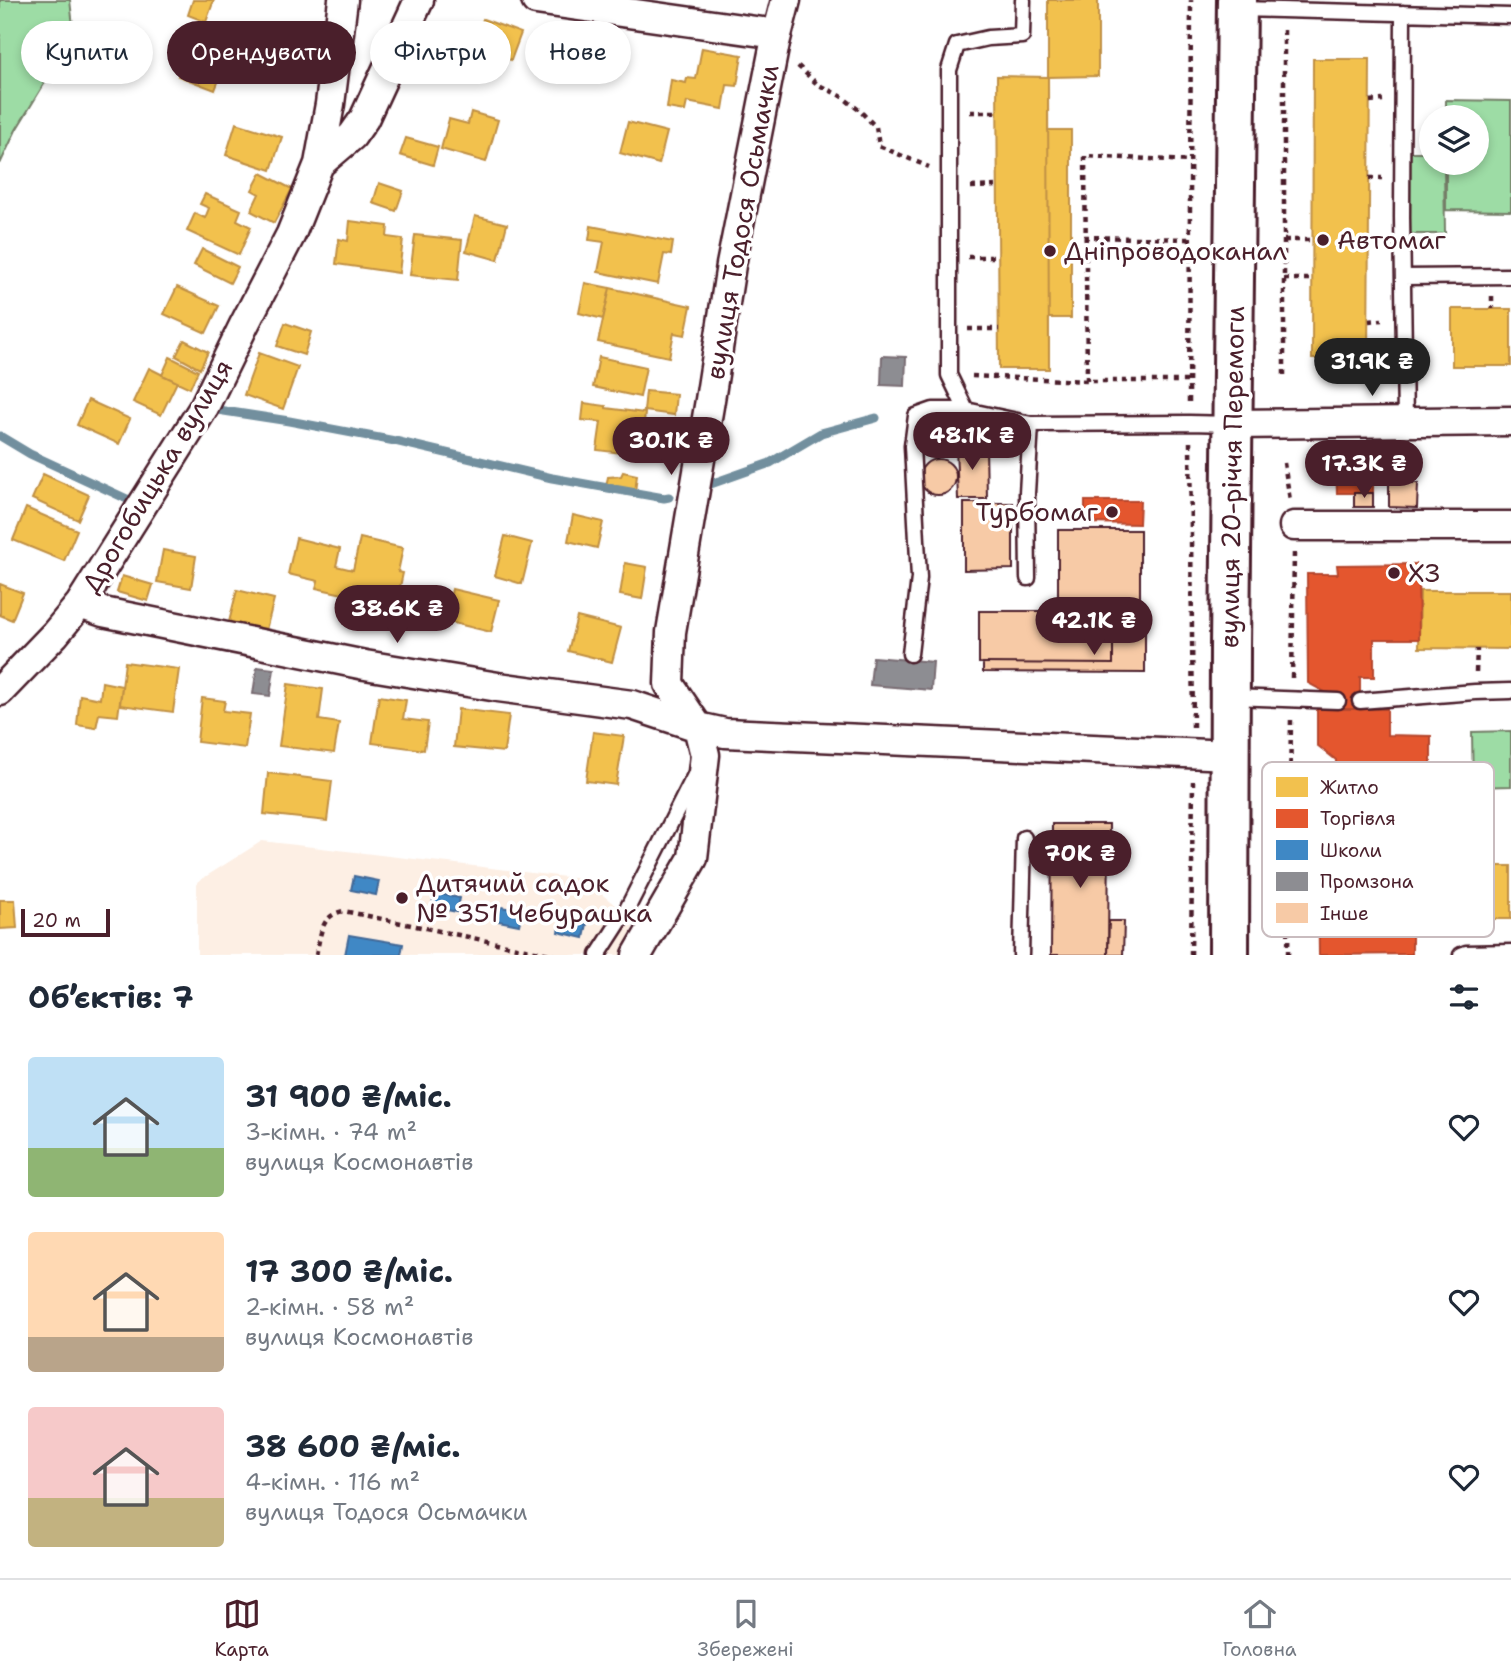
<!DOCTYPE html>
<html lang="uk">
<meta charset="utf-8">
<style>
:root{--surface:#fff;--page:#f6f6f7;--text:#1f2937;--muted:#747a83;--line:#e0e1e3;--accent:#4a1f2b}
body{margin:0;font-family:"Shantell Sans",sans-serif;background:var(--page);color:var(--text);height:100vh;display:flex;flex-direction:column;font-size:26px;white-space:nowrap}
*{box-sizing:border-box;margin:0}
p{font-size:23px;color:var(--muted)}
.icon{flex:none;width:38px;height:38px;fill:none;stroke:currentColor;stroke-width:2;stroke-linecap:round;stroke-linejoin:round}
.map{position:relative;height:955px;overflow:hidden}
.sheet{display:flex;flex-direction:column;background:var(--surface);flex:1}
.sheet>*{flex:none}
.guide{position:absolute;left:21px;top:21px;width:700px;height:63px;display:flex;gap:14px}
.controls{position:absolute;left:1419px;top:105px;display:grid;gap:14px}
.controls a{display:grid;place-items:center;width:70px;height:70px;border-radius:50%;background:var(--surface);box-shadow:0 4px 10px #0003;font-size:35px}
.scale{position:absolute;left:21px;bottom:18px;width:89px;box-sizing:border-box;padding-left:7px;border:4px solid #4a1f2b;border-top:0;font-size:19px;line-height:24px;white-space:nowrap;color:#4a1f2b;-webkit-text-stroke:5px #fff;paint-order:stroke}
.price{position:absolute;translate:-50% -60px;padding:0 16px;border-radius:24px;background:var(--accent);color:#fff;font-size:23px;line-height:46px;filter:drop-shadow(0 2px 4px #0008)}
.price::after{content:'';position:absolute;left:50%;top:42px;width:21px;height:16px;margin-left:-10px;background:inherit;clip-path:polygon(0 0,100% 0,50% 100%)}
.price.active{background:#222;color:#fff}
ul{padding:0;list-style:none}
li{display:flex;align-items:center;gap:21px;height:175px;padding:0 28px}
li span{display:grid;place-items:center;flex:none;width:196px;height:140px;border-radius:7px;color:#555}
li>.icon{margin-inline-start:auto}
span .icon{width:84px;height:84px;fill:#fffc;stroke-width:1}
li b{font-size:30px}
h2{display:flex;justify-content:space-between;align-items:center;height:84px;padding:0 28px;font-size:30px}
.chip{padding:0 24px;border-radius:32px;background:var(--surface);box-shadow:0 4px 10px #0003;font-size:24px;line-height:63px}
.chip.active{background:var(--accent);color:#fff}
.dock{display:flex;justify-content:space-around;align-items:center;height:98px;border-top:2px solid var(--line);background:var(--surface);font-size:19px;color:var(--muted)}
.dock a{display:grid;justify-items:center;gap:4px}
.dock .active{color:var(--accent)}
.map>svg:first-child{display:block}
.built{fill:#fdefe4}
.green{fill:#9ddca5;stroke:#747e68;stroke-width:2}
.homes{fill:#f2c14e;stroke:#c09044;stroke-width:2}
.shops{fill:#e4572e;stroke:#b6462d;stroke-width:2}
.schools{fill:#3f88c5;stroke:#426897;stroke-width:2}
.industry{fill:#8d8d92;stroke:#796c73;stroke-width:2}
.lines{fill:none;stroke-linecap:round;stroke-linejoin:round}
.stream{stroke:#728f9e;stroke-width:9}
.building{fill:#f7caa6;stroke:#4a1f2b;stroke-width:2}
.lane-casing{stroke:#4a1f2b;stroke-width:19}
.street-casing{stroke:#4a1f2b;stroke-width:33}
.secondary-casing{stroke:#4a1f2b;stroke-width:44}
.path{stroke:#4a1f2b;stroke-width:4.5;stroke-dasharray:5 5;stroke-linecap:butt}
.lane{stroke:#fff;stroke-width:14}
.street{stroke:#fff;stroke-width:28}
.secondary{stroke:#fff;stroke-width:38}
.poi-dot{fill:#4a1f2b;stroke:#fff;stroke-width:2.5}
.labels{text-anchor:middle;stroke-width:7;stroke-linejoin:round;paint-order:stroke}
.street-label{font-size:26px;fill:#4a1f2b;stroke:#fff}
.poi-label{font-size:26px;fill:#4a1f2b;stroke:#fff;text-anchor:start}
.key{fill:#fff;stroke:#c9bcbf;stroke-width:2}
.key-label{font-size:19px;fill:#4a1f2b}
</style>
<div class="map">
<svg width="1511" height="955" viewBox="0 0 1511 955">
<rect width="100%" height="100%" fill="#fff"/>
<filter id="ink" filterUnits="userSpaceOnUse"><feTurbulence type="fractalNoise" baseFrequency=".0143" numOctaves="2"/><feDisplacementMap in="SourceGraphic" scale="14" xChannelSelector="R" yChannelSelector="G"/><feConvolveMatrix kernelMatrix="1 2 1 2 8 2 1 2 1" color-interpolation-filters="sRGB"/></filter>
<g filter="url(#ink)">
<path class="built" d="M262,841L583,879L625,913L633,926L624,955H197V882Z"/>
<path class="green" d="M0,0H70L74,35L16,130L0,164Z
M1446,100L1511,101V211L1446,210V163H1477V117H1446Z
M1407,152H1431L1432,163H1444L1445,234H1407Z
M1511,731V786L1473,787L1472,732Z"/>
<path class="homes" d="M193,0H214L206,22L188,15Z
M1048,0H1098V76L1048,77Z
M483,19L521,33L511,60L473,47Z
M189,48L226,62L215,90L178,76Z
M702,48L742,55L737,86L727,85L723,109L687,102L685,111L667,108L671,80L686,83L687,78L696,79Z
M1313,59H1370L1368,359H1312Z
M997,76L1048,77V130H1071V318H1049V369H999Z
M997,76L1048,77L1049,369H999Z
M471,112L498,120L486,162L441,149L449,119L468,124Z
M628,122L667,132L659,164L620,153Z
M236,123L282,137L271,170L226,155Z
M406,138L438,147L433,165L400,155Z
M261,173L292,189L274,223L251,211L259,194L252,190Z
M379,183L403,191L396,211L373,203Z
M205,194L241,210L237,220L251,227L239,255L187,231L195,213L205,218L209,208L200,204Z
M475,216L507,224L498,260L466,251Z
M350,221L388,226L387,237L403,239L399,273L336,264L339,239L348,241Z
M591,226L673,242L671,255L664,254L658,284L598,272L604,242L589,240Z
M415,235L462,240L458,280L410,275Z
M202,249L238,267L230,283L194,265Z
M585,283L610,288L603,319L579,313Z
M177,287L219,306L206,333L164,314Z
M610,288L691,306L685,335L674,333L669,357L598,342Z
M1452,309H1511V366H1452Z
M285,323L311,332L304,355L277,346Z
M184,340L208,352L200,369L176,356Z
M259,353L298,367L283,409L244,395Z
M170,357L198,371L190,388L162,375Z
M599,357L646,367L640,397L593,387Z
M149,368L177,382L161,415L133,402Z
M646,391L676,394L674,415L644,411Z
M88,400L130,419L119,444L77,425Z
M584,403L606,406V408L645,413L641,449L630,448L629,454L597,450L601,422L582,420Z
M623,472L637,475L635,492L606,486L608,477L621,476Z
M43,474L89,495L78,520L32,499Z
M26,508L77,530L64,561L13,540Z
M573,515L603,522L597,548L568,541Z
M505,536L532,543L522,584L495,576Z
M296,538L340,549L336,566L353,570L360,538L403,548L398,572L403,573L398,596L385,592L383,603L316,588L318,581L288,574Z
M163,550L196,556L191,588L157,582Z
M625,563L647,567L642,599L620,595Z
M122,576L153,585L148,601L117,592Z
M0,584L23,593L12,620L0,615Z
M452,589L499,600L491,632L445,621Z
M237,590L274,599L266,630L229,622Z
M1420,591H1511V649L1419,648Z
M577,617L621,628L612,662L568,651Z
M125,662L179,669L173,712L120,705Z
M102,682L122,686L118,716L99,714L96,728L77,725L80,695L100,699Z
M288,684L323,689L319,720L339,723L334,753L279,746Z
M379,696L406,700L403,719L428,722L424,750L372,743Z
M202,698L225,701L223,711L250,714L245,748L197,742Z
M458,709L509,715L504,752L454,747Z
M593,732L624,736L616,785L586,781Z
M268,773L332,781L327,821L264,814Z
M1406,866H1511V919H1406Z
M0,900H15L17,928L0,929Z"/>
<path class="shops" d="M1336,469H1373V493H1337Z
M1085,501H1140L1139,524L1085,523Z
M1418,564L1419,639H1374V677H1360V709H1339L1338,699L1308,683L1307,574H1338L1337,565Z
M1317,709H1387V735L1431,736V783H1427V824H1412V866H1406V919H1412V954L1319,955L1317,804L1336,798V760L1317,745Z"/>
<path class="schools" d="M354,876L379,881L376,895L351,890Z
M434,893L460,898L457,912L432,907Z
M496,906L522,911L519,925L493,920Z
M561,918L587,924L584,938L558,932Z
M349,935L403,944L401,955H345Z"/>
<path class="industry" d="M882,356L906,357L905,386L881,385Z
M873,657L933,662L931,690L870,685Z
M257,667L274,669L270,696L253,694Z"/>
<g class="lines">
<path class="stream" d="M211,409L289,421L395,441L552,478L664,498L669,497
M0,436L30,454L127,499L138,501L139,499
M705,486L770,463L821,433L876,418"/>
</g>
<path class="building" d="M956,446H986L987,499H958Z
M920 477a18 18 0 1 1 36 0a18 18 0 1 1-36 0Z
M1389,483H1418L1417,508L1389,507Z
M1354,493H1373V507H1354Z
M964,503H1013V569L964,570Z
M1058,530H1140V625H1113V664L979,663V611H1058Z
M1113,625H1145V673L983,672V663L1113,664Z
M1052,824H1109L1108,955H1051Z
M1109,921H1124L1123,955H1108Z"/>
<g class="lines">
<g class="lane-casing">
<path id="lane" d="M1023,0L1022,36L988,38L957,45L949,70V375L966,410L1031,424L1189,423L1232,424
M1238,9L1511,16
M1403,13L1402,217L1405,422
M1403,277L1511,276
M1028,578L1027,493L1031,424
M910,654L919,578L912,446L916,416L933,410H966
M1231,697L1338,701
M1360,701L1475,692L1511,691
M598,955L625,913L695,775
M1021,955L1024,838
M1461,955L1466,953L1511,952"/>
</g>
<g class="street-casing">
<path id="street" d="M536,0L777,34
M319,164L352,136L364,119L419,0
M1233,424L1511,421
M1294,526H1511
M80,604L103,612L365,665L498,687L632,705L698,727L725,733L1230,755
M0,691L55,634L80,604L204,407L244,325L291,234L319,164L330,104L343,0
M637,955L693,858L705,755L698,727L669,684L671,632L710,400L731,265L775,43L786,0"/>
</g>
<g class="secondary-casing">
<path id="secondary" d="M1229,955L1230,647L1237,0"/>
</g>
<path class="path" d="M1284,30V376
M798,66L817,84L841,96L859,110L876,127L879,146L929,167
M1370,101L1383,100
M970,112H998
M1369,178H1382
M971,187L998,186
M1084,237L1190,239
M1284,240H1312
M1369,242H1382
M968,257H998
M1284,279H1312
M1492,296V309
M1369,321L1382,320
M968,329H999
M972,376L1087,381H1189
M1087,381L1085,156L1190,161
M1189,402L1191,0
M1190,442L1193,727
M1284,463L1290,500
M1476,672L1477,649
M1292,678L1294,553
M1464,919L1465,932
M316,955C321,935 320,915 344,911L554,955
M1191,955L1193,781
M1288,955L1291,718"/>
<use href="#lane" class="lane"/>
<use href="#street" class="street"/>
<use href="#secondary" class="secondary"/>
</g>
</g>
<g class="poi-dot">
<circle cx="1323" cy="240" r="7"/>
<circle cx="1050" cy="251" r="7"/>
<circle cx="1112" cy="512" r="7"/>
<circle cx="1394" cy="573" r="7"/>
<circle cx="402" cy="898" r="7"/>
</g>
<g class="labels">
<g class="street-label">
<text transform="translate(742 222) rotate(-80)" y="9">вулиця Тодося Осьмачки</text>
<text transform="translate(157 476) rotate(-59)" y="9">Дрогобицька вулиця</text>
<text transform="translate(1232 477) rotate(-89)" y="9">вулиця 20-річчя Перемоги</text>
</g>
<g class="poi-label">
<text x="1337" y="249">Автомаг</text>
<text x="1064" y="260">Дніпроводоканал</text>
<text x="1098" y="521" text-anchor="end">Турбомаг</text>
<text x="1408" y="582">ХЗ</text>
<text x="416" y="892">Дитячий садок<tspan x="416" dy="30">№ 351 Чебурашка</tspan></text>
</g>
</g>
<rect x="1262" y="762" width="232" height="175" rx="10" class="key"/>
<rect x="1276" y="777" width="32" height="20" fill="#f2c14e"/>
<rect x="1276" y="809" width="32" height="19" fill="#e4572e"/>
<rect x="1276" y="840" width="32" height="20" fill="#3f88c5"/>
<rect x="1276" y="872" width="32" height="19" fill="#8d8d92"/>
<rect x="1276" y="903" width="32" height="20" fill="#f7caa6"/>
<g class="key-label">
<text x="1320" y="794">Житло</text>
<text x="1320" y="825">Торгівля</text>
<text x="1320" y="857">Школи</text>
<text x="1320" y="888">Промзона</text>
<text x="1320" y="920">Інше</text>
</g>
</svg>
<div class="controls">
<a><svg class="icon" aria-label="layers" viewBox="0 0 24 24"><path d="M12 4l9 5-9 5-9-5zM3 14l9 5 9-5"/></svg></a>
</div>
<div class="scale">20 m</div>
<b class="price active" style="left:1372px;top:398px">31.9K ₴</b>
<b class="price" style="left:972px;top:472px">48.1K ₴</b>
<b class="price" style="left:671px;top:477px">30.1K ₴</b>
<b class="price" style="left:1364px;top:500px">17.3K ₴</b>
<b class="price" style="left:397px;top:645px">38.6K ₴</b>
<b class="price" style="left:1094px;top:657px">42.1K ₴</b>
<b class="price" style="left:1080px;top:890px">70K ₴</b>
<div class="guide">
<a class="chip">Купити</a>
<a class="chip active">Орендувати</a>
<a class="chip">Фільтри</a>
<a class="chip">Нове</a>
</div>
</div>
<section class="sheet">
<h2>Об’єктів: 7<svg class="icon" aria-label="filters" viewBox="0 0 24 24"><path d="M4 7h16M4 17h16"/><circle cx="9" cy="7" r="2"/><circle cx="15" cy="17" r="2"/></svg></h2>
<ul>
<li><span style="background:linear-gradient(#bfe0f5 65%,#8fb573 0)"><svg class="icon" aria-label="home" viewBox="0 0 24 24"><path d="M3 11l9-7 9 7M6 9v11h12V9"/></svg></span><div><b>31 900 ₴/міс.</b><p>3-кімн. · 74 m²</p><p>вулиця Космонавтів</p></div><svg class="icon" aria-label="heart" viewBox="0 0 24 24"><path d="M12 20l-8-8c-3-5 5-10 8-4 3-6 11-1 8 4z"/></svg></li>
<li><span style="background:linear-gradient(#ffd9b3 75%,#b9a48a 0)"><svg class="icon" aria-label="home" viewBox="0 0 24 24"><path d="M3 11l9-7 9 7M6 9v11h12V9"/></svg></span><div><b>17 300 ₴/міс.</b><p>2-кімн. · 58 m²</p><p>вулиця Космонавтів</p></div><svg class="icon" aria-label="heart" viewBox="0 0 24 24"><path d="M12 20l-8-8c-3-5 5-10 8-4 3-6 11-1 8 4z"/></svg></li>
<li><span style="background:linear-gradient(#f6c9c9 65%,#c2b280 0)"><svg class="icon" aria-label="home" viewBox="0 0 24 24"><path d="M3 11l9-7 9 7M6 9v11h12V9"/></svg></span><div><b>38 600 ₴/міс.</b><p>4-кімн. · 116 m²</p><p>вулиця Тодося Осьмачки</p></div><svg class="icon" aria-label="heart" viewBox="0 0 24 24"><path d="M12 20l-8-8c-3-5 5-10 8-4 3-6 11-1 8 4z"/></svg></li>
</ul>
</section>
<nav class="dock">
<a class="active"><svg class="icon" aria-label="map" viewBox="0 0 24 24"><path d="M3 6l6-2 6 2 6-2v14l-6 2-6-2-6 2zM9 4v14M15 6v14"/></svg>Карта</a>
<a><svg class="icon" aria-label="saved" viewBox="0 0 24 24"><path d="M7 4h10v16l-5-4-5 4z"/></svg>Збережені</a>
<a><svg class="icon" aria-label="home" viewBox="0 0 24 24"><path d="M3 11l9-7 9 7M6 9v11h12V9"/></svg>Головна</a>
</nav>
